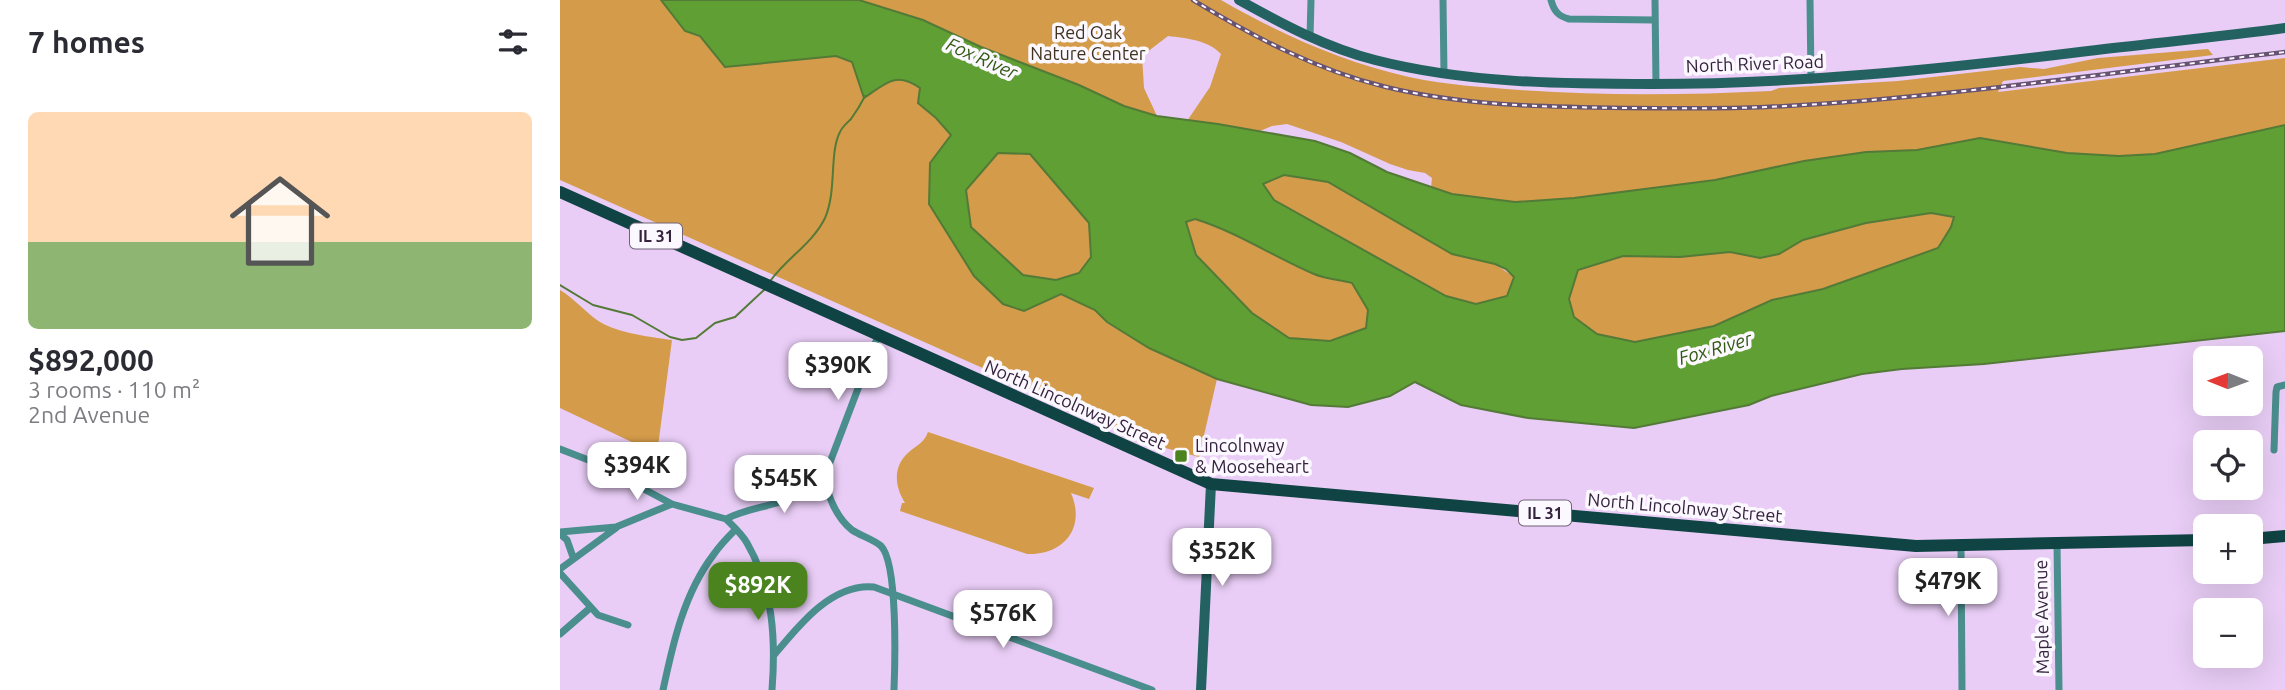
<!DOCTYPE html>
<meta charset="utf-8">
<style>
:root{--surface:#fff;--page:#f7f7f7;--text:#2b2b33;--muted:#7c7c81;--line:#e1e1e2;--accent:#4b841f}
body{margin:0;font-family:Ubuntu,sans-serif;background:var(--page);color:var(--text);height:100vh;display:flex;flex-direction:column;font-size:26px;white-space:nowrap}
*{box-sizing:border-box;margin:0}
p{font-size:23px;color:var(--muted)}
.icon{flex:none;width:38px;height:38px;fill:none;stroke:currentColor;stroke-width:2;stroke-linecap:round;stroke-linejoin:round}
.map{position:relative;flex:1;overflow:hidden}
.side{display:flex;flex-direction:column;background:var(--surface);width:560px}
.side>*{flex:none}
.needle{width:46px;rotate:271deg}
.tools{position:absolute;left:1633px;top:346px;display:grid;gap:14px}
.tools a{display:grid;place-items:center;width:70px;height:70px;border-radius:10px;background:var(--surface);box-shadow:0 7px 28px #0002;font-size:35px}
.price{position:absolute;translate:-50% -60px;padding:0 16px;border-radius:14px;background:#fff;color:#222;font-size:23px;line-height:46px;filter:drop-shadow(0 2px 4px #0008)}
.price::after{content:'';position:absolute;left:50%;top:42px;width:21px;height:16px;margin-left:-10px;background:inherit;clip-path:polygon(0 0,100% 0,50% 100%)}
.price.active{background:var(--accent);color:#fff}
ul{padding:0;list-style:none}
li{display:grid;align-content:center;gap:14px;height:371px;padding:0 28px}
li+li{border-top:2px solid var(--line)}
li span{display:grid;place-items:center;height:217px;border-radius:10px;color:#555}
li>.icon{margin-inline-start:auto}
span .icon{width:126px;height:126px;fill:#fffc;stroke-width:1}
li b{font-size:30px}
h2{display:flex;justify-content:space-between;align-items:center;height:84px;padding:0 28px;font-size:30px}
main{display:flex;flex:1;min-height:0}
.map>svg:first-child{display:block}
.green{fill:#d49c4a}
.water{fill:#609f34;stroke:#537a37;stroke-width:2;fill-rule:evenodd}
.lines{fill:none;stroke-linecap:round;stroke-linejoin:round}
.stream{stroke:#537a37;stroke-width:2}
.street{stroke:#4a8e8d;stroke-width:7}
.secondary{stroke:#246262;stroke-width:10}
.primary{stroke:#104343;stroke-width:12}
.rail-casing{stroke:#675271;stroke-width:4.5}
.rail{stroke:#fcf8ff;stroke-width:2;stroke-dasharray:5;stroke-linecap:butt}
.poi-dot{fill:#4b841f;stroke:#fcf8ff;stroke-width:2.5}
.labels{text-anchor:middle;stroke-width:7;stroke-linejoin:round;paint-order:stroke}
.shield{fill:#fcf8ff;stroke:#716377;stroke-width:2}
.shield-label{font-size:16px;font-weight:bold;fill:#35233d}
.park-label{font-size:18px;fill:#40321f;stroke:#fcf8ff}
.street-label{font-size:18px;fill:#35233d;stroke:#fcf8ff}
.poi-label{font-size:18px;fill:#35233d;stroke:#fcf8ff;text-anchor:start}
.water-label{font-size:19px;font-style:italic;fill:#315a11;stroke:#fcf8ff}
</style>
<main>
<section class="side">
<h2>7 homes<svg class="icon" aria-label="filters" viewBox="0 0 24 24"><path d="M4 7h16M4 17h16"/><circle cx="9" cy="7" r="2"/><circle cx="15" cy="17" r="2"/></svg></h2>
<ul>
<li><span style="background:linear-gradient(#ffd9b3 60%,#8fb573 0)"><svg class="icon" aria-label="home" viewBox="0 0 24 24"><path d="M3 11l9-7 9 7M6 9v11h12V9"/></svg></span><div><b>$892,000</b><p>3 rooms · 110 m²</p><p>2nd Avenue</p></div></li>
</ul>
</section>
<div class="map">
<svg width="1725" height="690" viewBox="0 0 1725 690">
<rect width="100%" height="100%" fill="#e9cdf6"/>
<path class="green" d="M0,0H101L125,31L140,36L165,67L276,56L292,62L304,98C326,83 336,71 361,89L358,103L376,118L391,135L370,163L464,311L500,294L536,310L547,323L589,348L657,379L639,457L598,446L0,180Z
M299,0H661C720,34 782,62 849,77C885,85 923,87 960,90C1043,96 1128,95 1211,91L1219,88L1338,81L1460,67L1484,69L1538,58L1648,49L1653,55L1443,81L1438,92L1725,58V125L1595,154L1559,156L1507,153L1420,138L1357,150L1306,152L1244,161L1155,180L1014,198L955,202L892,194L871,188L872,178L865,173L848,170L830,164L781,142L727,124L712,126L700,131L627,121L650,87L661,54C648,40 626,38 608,36L582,56L584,88L597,116L564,106L519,85L421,47L363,20Z
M438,153L470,154L529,223L532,257L519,273L496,280L463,275L411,227L406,190Z
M724,175L768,182L892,254L935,264L954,277L947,296L916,304L886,296L714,200L703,184Z
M1371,213L1394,217L1391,227L1378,248L1263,289L1212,300L1154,326L1075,342L1037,334L1014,317L1009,299L1018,270L1063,256L1120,257L1170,252L1200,258L1219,254L1243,240L1306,223Z
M635,219L660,227L698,245L757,275L792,283L808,310L806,328L770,341L730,339L692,313L636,255L626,222Z
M0,290C15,299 26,313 40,322C58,333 91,337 112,340L97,454L0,408Z
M368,432L534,488L529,499L511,493C526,528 504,555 467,554L340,511L342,503H345C334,485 333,466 349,452C357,445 364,443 368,432Z"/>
<path class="water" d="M101,0H299L363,20L421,47L519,85L564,106L597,116L658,124L755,141L790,153L827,172L892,194L955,202L1014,198L1155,180L1244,161L1306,152L1357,150L1420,138L1507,153L1559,156L1595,154L1725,125V331L1424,364L1342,369L1302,374L1211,396L1189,405L1074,428L968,418L901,405L855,382L830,396L788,407L751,405L657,379L589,348L547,322L535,310L501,294L464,311L443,304L414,276L369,204L370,163L391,135L376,118L358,103L360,88C336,71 326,83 304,98L292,62L276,56L165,67L140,36L125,31ZM438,153L470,154L529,223L531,257L519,273L496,280L463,275L411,227L406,190ZM724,175L768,182L892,254L935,264L946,269L954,277L947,296L916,304L886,296L714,200L703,184ZM1371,213L1394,217L1391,227L1378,248L1263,289L1212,300L1154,326L1075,342L1037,334L1014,317L1009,299L1018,270L1063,256L1120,257L1170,252L1200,258L1219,254L1243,240L1306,223ZM635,219C677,232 714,257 754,274C766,279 780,280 792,283L808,310L806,328L770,341L729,338L692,313L636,255L626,222Z"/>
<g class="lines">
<path class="stream" d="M211,280C227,258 253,243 265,218C277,191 269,153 280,132C282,127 287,123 291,119C296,112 301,104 305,96
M0,285L33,305L72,315L110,337L122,340L136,338L155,323L175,317L204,290"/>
<path class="street" d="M883,0L884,74
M991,0C994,11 998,16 1009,19L1095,20
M1095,0L1096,84
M1250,0L1251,80
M750,37L751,0
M0,449L31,461L112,504L166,519
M1714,450L1716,392L1717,387L1725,385
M264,478C269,498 276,517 292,530C301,536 313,539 321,546C338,563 335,664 334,690
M264,478L318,336
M166,519C173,526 182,534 187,543C213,588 216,639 212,690
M166,519C183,510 201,508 220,502C236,497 250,488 264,478
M0,532L56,527L112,504
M0,534L7,540L13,557
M1497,544L1499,690
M1401,546L1402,690
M0,569L56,528
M0,573L38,615L68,625
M0,634L30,608
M215,654C239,625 272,583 314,587L592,690
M103,690C113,643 124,593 154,554C160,545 168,537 176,529"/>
<path class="secondary" d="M679,0C722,24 767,48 815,60C905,83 999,84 1092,84C1238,84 1383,69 1528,51C1594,43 1660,37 1725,28
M641,690L651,484"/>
<path class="primary" d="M0,192L651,484L1356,546L1645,540
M1690,539L1725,536"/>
<g class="rail-casing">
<path id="rail" d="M633,0C694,37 756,70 826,87C904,106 986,107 1066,108C1113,108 1160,109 1206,107C1380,99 1553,72 1725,52"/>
</g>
<use href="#rail" class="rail"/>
</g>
<rect class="poi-dot" x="614" y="449" width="14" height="14" rx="3.5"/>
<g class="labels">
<g class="shield">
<rect x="70" y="223.5" width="52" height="25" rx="5"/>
<rect x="959" y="500.5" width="52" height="25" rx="5"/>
</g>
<g class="shield-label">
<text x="96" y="242">IL 31</text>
<text x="985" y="519">IL 31</text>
</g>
<g class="park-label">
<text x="528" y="39">Red Oak<tspan x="528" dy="21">Nature Center</tspan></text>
</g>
<g class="street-label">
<text transform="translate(1195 64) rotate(-2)" y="6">North River Road</text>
<text transform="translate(515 405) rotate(24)" y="6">North Lincolnway Street</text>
<text transform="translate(1125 508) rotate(5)" y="6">North Lincolnway Street</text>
<text transform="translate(1482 617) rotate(-91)" y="6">Maple Avenue</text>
</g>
<g class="poi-label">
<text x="635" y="452">Lincolnway<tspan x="635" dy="21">&amp; Mooseheart</tspan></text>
</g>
<g class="water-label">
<text transform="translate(422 58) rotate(24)" y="7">Fox River</text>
<text transform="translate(1155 348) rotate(-16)" y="7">Fox River</text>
</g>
</g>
</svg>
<div class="tools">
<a><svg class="needle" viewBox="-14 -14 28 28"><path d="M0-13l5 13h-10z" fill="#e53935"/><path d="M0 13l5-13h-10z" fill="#7c7c81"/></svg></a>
<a><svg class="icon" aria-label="locate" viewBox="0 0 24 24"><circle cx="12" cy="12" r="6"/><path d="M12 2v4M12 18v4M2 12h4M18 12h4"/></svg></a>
<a>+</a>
<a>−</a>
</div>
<b class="price" style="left:278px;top:402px">$390K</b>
<b class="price" style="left:77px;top:502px">$394K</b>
<b class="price" style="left:224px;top:515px">$545K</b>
<b class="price" style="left:662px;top:588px">$352K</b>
<b class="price" style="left:1388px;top:618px">$479K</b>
<b class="price active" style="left:198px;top:622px">$892K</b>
<b class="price" style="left:443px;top:650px">$576K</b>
</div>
</main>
